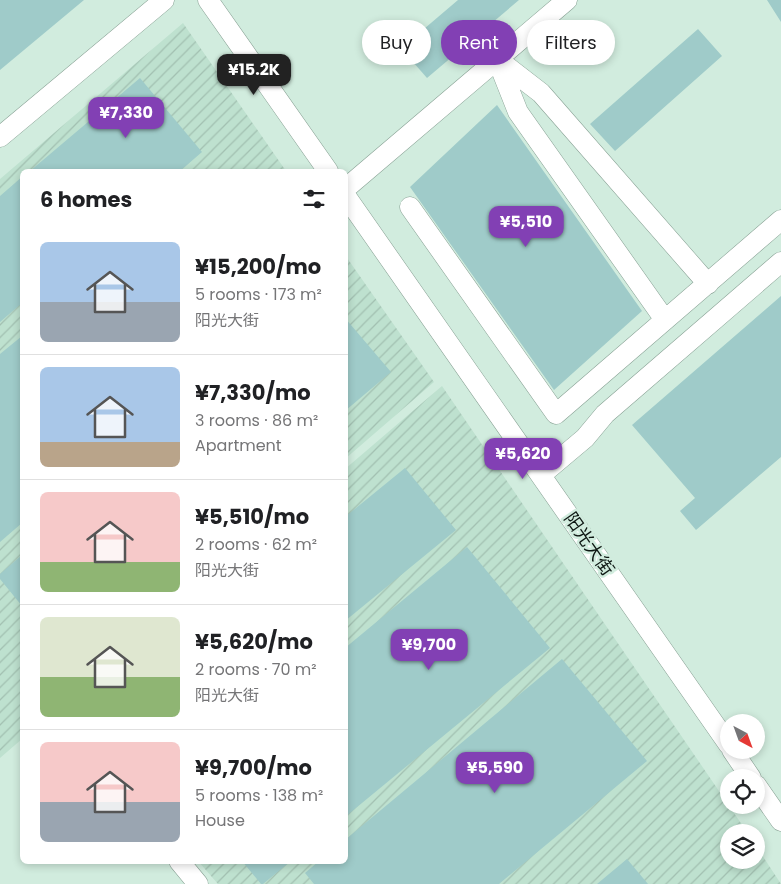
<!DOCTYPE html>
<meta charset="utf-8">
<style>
:root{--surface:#fff;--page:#f2f2f2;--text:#202124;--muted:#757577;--line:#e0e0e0;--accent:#8240b4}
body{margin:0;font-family:Poppins,"Noto Sans SC",sans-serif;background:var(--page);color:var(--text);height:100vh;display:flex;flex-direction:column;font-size:19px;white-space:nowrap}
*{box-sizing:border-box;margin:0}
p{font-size:16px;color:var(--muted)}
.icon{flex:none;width:28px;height:28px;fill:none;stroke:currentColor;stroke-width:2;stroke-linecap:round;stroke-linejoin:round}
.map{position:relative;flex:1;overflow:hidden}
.sheet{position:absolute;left:20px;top:169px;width:328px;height:695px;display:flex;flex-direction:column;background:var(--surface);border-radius:8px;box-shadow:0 2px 8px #0003}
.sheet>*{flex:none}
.top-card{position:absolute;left:362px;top:20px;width:342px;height:45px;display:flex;gap:10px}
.needle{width:32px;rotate:139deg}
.buttons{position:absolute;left:720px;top:714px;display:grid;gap:10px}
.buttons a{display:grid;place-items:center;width:45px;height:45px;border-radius:50%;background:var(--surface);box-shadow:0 2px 8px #0003;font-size:25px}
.price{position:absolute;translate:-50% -42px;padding:0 11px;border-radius:10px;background:var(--accent);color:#fff;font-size:16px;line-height:32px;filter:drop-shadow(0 1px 2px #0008)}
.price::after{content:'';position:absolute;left:50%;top:30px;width:15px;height:11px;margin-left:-8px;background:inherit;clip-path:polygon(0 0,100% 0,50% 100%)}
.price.active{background:#222;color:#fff}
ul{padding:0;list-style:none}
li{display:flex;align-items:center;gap:15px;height:125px;padding:0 20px}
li+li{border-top:1px solid var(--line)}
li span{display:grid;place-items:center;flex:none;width:140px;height:100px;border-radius:8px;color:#555}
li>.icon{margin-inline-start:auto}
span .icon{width:60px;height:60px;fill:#fffc;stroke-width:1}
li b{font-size:21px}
h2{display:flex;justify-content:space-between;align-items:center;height:60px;padding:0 20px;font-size:21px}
.chip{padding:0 18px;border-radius:22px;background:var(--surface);box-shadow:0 2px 8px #0003;font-size:18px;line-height:45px}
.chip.active{background:var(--accent);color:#fff}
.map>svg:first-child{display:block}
.industrial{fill:url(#industrial-furrows)}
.building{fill:#9fcbc9}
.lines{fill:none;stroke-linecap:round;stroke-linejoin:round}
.minor-casing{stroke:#87a093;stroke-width:21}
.minor{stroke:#fff;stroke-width:20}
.labels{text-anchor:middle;stroke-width:5;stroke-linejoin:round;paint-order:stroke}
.street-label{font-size:18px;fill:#0d1612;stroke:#d1ecde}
</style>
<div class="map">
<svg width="781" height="884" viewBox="0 0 781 884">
<defs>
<pattern id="industrial-furrows" width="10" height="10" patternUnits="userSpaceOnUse" patternTransform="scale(1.25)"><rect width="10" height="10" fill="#bee1cf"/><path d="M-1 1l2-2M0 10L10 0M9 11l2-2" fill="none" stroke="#a2c0b1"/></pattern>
</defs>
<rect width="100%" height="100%" fill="#d1ecde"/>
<path class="industrial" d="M183,23L286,171H22V739L0,758V179Z
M345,255L434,382L345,459Z
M442,386L747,832H729V860H756V846L781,884H218L198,861H345V469Z"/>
<path class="building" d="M0,0H84L0,70Z
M458,0H519L427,78L413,62L423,53L411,40Z
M767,0H781V22Z
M698,29L722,56L615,151L590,124Z
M140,78L202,152L180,171H30Z
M497,105L642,311L554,390L410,187Z
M22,177V303L0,322V196Z
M781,296V457L696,530L680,511L695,498L632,425Z
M345,318L391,372L345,411Z
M22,336V523L0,542V354Z
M405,468L456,530L345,621V517Z
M467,547L550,648L345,817V648Z
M22,555V606L0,579V574Z
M562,659L647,761L499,884H314L305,873L319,861H345V840Z
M627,859L648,884H597Z
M242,861H291L263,884H261Z"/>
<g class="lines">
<g class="minor-casing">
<path id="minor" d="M208,0L328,171
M497,59L518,112L665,320
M497,59L541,93L708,284
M0,137L164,0
M345,189L567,0
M345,195L729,745
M410,207L556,414L781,220
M541,475L585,438L605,414L781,262
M732,750L751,778
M756,785L781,821
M179,861L198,884"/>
</g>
<use href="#minor" class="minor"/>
</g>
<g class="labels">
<g class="street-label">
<text transform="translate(589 544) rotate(55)" y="6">阳光大街</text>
</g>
</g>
</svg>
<div class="buttons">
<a><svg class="needle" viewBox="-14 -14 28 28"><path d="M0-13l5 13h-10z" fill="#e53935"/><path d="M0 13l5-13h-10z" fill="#757577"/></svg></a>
<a><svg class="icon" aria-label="locate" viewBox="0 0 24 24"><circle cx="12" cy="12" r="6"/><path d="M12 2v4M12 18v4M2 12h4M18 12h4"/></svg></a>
<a><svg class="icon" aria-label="layers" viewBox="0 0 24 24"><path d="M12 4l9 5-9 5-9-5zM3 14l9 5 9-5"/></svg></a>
</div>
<b class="price active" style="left:254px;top:96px">¥15.2K</b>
<b class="price" style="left:126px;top:139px">¥7,330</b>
<b class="price" style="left:526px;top:248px">¥5,510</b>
<b class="price" style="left:523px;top:480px">¥5,620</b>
<b class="price" style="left:429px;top:671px">¥9,700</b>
<b class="price" style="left:495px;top:794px">¥5,590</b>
<div class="top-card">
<a class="chip">Buy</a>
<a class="chip active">Rent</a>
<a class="chip">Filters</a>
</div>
<section class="sheet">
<h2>6 homes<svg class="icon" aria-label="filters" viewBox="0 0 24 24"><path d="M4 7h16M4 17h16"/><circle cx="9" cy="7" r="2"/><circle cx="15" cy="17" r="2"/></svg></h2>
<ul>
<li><span style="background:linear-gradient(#a9c7e8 60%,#9aa5b1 0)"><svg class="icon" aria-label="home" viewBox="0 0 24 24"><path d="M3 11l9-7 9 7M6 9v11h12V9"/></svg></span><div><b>¥15,200/mo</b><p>5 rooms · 173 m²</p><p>阳光大街</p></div></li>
<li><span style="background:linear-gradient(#a9c7e8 75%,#b9a48a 0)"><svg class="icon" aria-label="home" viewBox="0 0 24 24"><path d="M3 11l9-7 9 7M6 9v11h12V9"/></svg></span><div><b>¥7,330/mo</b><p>3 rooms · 86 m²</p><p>Apartment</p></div></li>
<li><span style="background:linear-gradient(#f6c9c9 70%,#8fb573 0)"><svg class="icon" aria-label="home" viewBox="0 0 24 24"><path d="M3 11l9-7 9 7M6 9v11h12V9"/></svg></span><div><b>¥5,510/mo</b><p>2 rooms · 62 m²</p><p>阳光大街</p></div></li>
<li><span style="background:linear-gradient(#dfe7d0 60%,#8fb573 0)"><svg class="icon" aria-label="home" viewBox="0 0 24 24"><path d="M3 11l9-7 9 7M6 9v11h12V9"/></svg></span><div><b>¥5,620/mo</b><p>2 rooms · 70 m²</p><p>阳光大街</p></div></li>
<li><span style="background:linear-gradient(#f6c9c9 60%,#9aa5b1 0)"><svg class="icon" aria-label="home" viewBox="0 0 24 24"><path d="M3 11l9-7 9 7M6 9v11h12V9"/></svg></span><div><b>¥9,700/mo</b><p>5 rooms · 138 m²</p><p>House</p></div></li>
</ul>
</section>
</div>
